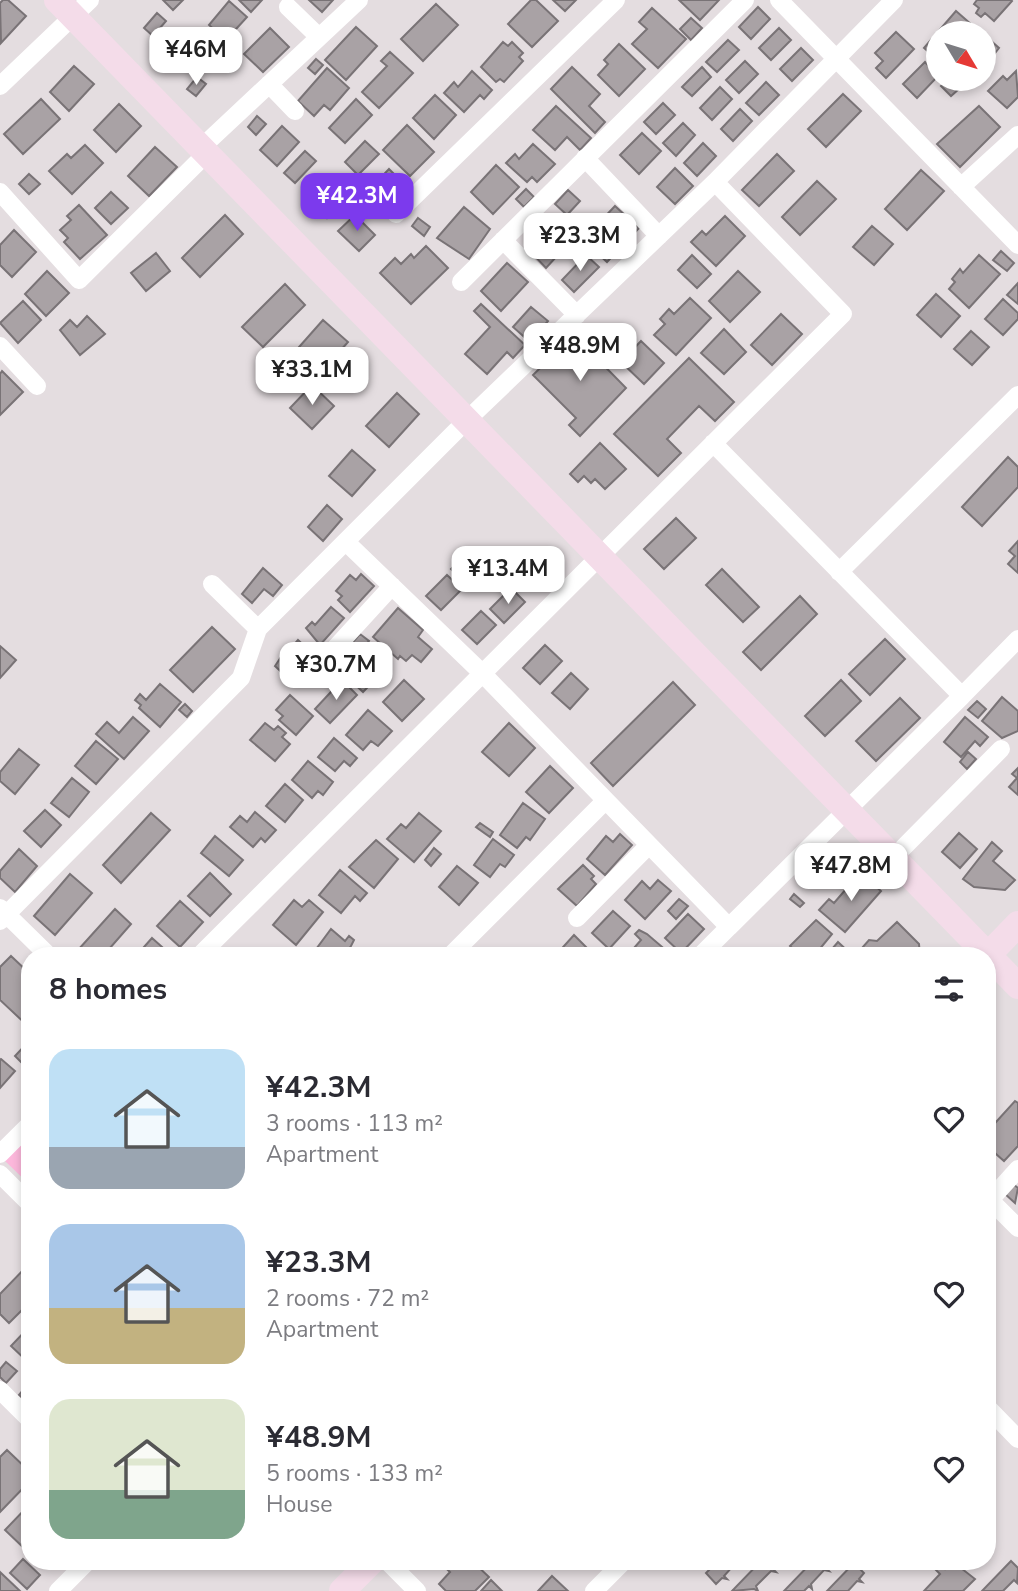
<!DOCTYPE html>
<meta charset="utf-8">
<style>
:root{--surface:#fff;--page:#f7f7f7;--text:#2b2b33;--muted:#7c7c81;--accent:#7c3aed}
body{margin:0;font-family:"Nunito Sans",sans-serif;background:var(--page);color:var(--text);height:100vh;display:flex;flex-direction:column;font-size:26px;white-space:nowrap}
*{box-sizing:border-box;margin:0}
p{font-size:23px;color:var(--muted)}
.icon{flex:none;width:38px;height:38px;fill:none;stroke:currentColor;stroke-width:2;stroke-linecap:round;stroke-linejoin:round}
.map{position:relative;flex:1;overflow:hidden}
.sheet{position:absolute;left:21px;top:947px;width:975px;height:623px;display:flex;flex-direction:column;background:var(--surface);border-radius:28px;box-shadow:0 4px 10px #0003}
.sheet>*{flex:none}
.needle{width:46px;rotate:128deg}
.tools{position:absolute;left:926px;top:21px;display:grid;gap:14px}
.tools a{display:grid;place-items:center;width:70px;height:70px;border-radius:50%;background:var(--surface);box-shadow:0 4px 10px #0003;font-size:35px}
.price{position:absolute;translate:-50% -60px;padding:0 16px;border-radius:14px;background:#fff;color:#222;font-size:23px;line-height:46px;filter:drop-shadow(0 2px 4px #0008)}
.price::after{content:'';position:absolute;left:50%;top:42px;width:21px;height:16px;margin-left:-10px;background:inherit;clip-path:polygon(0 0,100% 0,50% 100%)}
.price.current{background:var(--accent);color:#fff}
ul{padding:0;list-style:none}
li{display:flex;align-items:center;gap:21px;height:175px;padding:0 28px}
li span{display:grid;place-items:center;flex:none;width:196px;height:140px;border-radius:21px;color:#555}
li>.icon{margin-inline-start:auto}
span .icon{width:84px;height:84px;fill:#fffc;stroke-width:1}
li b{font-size:30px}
h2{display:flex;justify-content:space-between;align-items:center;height:84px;padding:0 28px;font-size:30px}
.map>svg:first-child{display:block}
.green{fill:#fcb7db}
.building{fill:#a9a2a5;stroke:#797376;stroke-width:2}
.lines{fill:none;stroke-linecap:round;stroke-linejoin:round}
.street{stroke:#fff;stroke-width:18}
.secondary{stroke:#f4dce9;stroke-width:26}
</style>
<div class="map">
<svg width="1018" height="1591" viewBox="0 0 1018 1591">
<rect width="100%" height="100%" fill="#e4dde0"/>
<path class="green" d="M30,1137V1185L4,1160Z"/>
<path class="building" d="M3,0H8L26,16L1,43L0,3Z
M163,0H183L173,10Z
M239,0H262L251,12Z
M309,0H333L322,12Z
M531,0H536L558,21L532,47L508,24Z
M553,0H576L565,11Z
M679,0H719L700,20Z
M977,0H1011L1012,1L994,21L985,13L981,17L976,13L979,8L974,4Z
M229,1L247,17L226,40L209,25Z
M436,4L458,25L423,61L401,39Z
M758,7L770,19L751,39L739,27Z
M652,8L686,39L658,68L632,44L647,29L639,22Z
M956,11L980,32L938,33V60L924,48Z
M157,13L166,21L153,36L144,28Z
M691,18L702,28L691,40L680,29Z
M356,27L377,46L346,80L325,60Z
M270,28L289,47L263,72L244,54Z
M779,28L791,40L771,60L759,48Z
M896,32L914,49L886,78L876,68L883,61L875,53Z
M728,40L739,50L717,72L706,62Z
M990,40L999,48L992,57L984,49Z
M503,42L508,46L512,42L523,53L519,57L523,61L504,82L500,79L496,82L481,67Z
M619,44L645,69L619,96L598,75L608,64L604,60Z
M801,48L813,60L792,81L780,69Z
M390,52L413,73L379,108L362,92L387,66L381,61Z
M316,59L323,65L315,74L308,68Z
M745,61L758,74L739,93L726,80Z
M925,62L938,76L917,98L903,84Z
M74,66L94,84L69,111L50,92Z
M572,67L600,94L589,106L605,122L595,133L551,89Z
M702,67L711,77L692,96L682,87Z
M327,68L349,88L330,110L324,105L314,116L298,101Z
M472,71L492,90L484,99L480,95L464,112L444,93L454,82L458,87Z
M1016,71L1018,97L1007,108L988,91L1003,76L1007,80Z
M197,77L206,84L196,96L187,89Z
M949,79L961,87L951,96L941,86Z
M766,82L779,95L759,115L746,103Z
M720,87L732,99L712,120L700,108Z
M843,94L861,111L826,147L808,129Z
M435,95L456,115L434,139L413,118Z
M41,99L60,119L23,154L4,134Z
M356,99L372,115L345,143L329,128Z
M663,103L675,115L656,134L644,122Z
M119,104L141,126L116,152L94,130Z
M556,106L591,138L580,150L567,137L555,150L533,130Z
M979,106L1000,127L960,167L937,144Z
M740,109L752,121L733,141L721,129Z
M257,116L266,124L256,135L248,127Z
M683,123L695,135L676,156L663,143Z
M407,125L434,152L410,176L383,150Z
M282,126L299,142L277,166L260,150Z
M642,133L661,151L639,174L620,155Z
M365,141L379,154L358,175L345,162Z
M703,143L716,156L697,176L684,163Z
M533,144L555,164L537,182L532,177L527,182L506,163L515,154L519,159Z
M85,145L103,163L72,194L49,171L67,154L71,158Z
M155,147L177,167L149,196L128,176Z
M305,151L316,161L295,183L284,173Z
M777,154L794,171L759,206L742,190Z
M496,165L519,187L493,214L471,192Z
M675,168L693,186L675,204L657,187Z
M389,169L403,183L385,202L370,189Z
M921,170L944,191L907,230L885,209Z
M29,174L40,184L29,194L19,184Z
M333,179L350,195L327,218L311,202Z
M817,181L836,199L800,235L782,217Z
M526,189L534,197L524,207L516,199Z
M568,190L580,201L567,215L555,204Z
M111,192L128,208L111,224L95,208Z
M79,205L107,235L80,259L64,242L68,238L60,230L71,220L67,216Z
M615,206L639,228L607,262L583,240Z
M464,207L490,229L469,259L437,238Z
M225,215L243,234L200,277L182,258Z
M355,215L375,235L359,251L338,231Z
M725,216L745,236L716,266L691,242L702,231L706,235Z
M418,218L430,227L424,236L412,226Z
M556,221L574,237L561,251L544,234Z
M872,226L893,244L874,265L853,247Z
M14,230L36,252L12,277L0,265V245Z
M540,239L557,256L546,268L529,250Z
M426,246L448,268L411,304L380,273L395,258L401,264L411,254L414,258Z
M1001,251L1014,263L1007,271L993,260Z
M156,253L170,271L146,291L131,273Z
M586,255L599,267L574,292L562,280Z
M692,255L711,274L697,288L678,270Z
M979,255L1000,274L969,308L949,289L955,282L952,279L960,269L963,273Z
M507,263L528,282L501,311L481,291Z
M47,271L69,293L46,316L25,294Z
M738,271L760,292L730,322L709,301Z
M1018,283V304L1007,295Z
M285,284L305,305L263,347L242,327Z
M936,294L960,316L941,337L917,315Z
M690,298L711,318L676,355L654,335L665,324L660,319L669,309L674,314Z
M1003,299L1018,313V319L1003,335L985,319Z
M23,301L41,320L18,343L0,323Z
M481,304L525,345L513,358L507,352L487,374L465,354L490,327L474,311Z
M531,307L548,321L530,342L513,327Z
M781,314L802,334L772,365L751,345Z
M87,316L105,334L80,355L60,330L70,320L77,327Z
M323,320L348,342L317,377L292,355Z
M724,329L746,352L724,374L701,353Z
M971,331L989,347L972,365L954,349Z
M574,335L626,388L580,436L569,425L576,418L533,375Z
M641,341L664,363L644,384L621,362Z
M689,358L734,402L715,421L699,406L667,439L681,453L658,476L614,434Z
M2,371L23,392L0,415V374Z
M312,385L334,406L312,429L290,408Z
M397,393L419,414L389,447L366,426Z
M600,443L626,469L605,489L595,479L591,483L584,476L578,482L570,474Z
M352,450L375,470L352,496L329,476Z
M1008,457L1018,467V487L982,526L962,507Z
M327,505L342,519L323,541L308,527Z
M676,518L696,538L664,569L644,549Z
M1018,541V573L1008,564L1015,556L1009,551Z
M472,548L488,564L467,585L451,569Z
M263,568L282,585L273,596L264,589L252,603L242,594Z
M722,569L759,607L743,622L706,585Z
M361,574L374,586L350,612L338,600L342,596L336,591L350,575L356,580Z
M447,575L462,589L441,610L426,596Z
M511,588L525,602L504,623L490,609Z
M800,596L817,614L761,670L743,652Z
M331,607L344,618L320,645L306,628L312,622L315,625Z
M398,608L423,630L418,637L432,649L421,662L412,655L406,661L400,656L398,659L373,637Z
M481,611L496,625L477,644L462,630Z
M212,627L235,649L193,692L170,670Z
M360,634L369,641L361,650L352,643Z
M885,639L905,659L870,695L849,674Z
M298,640L312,653L289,679L275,666L289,645L292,647Z
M545,645L562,661L540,684L523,668Z
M0,646L16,660L0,678Z
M368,656L383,671L363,692L347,677Z
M571,673L588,689L570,709L552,693Z
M342,680L357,695L330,723L315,709Z
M404,680L424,699L402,721L383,702Z
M841,680L861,701L825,736L805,716Z
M673,682L695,705L613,786L591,763Z
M160,684L181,702L160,727L139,708L141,705L135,700L140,694L146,700Z
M290,695L313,716L296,735L279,720L283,716L276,710Z
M1002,697L1018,711V731L1002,738L982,721Z
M900,698L920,718L876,761L856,741Z
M977,701L986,709L978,718L968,710Z
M185,704L192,711L187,717L179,710Z
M368,710L392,731L378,746L371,741L363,750L346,735Z
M133,717L149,731L124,759L96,734L107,722L119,733Z
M965,717L988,737L980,746L975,741L961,757L944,742Z
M265,723L274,730L278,726L286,733L282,737L290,744L275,761L250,740Z
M509,723L535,748L509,776L482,752Z
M334,738L357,758L350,766L344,761L335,771L318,757Z
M96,741L118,759L96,784L75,766Z
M19,749L39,765L15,794L0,781V772Z
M968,752L976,759L967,769L960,762Z
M308,761L333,782L323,795L318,791L312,798L292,780Z
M550,766L573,788L549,813L526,792Z
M1018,768V795L1009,787L1017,778L1012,774Z
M72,778L89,792L69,817L51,803Z
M285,784L303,800L285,822L266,806Z
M523,803L545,819L530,840L526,837L517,848L500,835Z
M45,810L61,825L41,847L24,831Z
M255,812L276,830L265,842L261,838L253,847L230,827L240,816L247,822Z
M151,813L170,830L121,883L103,865Z
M419,813L441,831L414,862L387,839L401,824L406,828Z
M480,823L493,832L490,837L476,827Z
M959,833L977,849L960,868L942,852Z
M620,834L632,845L605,875L587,859L606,836L613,842Z
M215,836L243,860L229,876L201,853Z
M493,839L514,855L505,867L500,864L490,877L474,865Z
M376,840L398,859L374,888L349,867Z
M992,842L1002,851L993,861L1015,880L1005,890L974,887L963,879Z
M434,848L441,854L431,866L425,860Z
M19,849L37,866L15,892L0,878V871Z
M583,865L594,876L591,879L596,884L577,906L558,889Z
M457,866L478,883L459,905L439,887Z
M340,870L367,893L360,901L355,896L341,913L319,895Z
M210,873L231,894L210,916L188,896Z
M860,873L881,891L845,932L819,910L829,899L834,903Z
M70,874L92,893L55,935L34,916Z
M658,880L671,891L645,919L625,900L642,881L650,889Z
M794,894L804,903L800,907L790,899Z
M679,899L688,906L676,919L668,911Z
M294,900L302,907L309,900L323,912L296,945L273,925Z
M180,901L203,922L180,947L157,926Z
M115,909L131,924L103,956H84L78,950Z
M613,911L630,926L609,949L592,933Z
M688,914L704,929L681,953L665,938Z
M816,920L832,934L814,956H801L790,946Z
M897,922L919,944L920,956H869L862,948L869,940L877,941Z
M331,929L345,941L349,936L354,940L351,946L343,956H311Z
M639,930L647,934L668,952L664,956H627L641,940L635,934Z
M574,935L595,956H555Z
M152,938L171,955L170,956H136Z
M838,942L853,956H826Z
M11,956L30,974V1028L0,1000V967Z
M30,1040V1071L15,1056Z
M1,1059L15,1071L0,1088V1060Z
M1015,1101L1018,1103V1146L1004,1161L987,1146V1132Z
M1013,1184L1018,1188L1015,1203L1005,1194Z
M30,1263V1302L9,1323L0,1314V1294Z
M30,1326V1360L28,1362L11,1346Z
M6,1362L17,1371L6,1383L0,1377V1369Z
M29,1383L30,1384V1405L19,1395Z
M7,1450L30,1472V1481L0,1512V1457Z
M30,1504V1546L26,1550L5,1530Z
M23,1559L40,1575L27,1589L10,1573Z
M438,1561H472L489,1577L475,1591H446L439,1584L450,1572Z
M718,1561H739L734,1565L738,1568L732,1567L724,1576L727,1579L722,1578L716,1584L706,1573Z
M761,1561H781L773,1569L776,1572L771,1571L756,1586L758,1591L754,1589L732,1591Z
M813,1561H833L826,1568L829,1571L824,1570L811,1584L812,1589L809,1586L804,1591H784Z
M952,1561L975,1579L963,1591H924L940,1574L934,1568L939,1563L945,1569Z
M1011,1561L1018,1568L1017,1583L1014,1580L1003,1591H982Z
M854,1563L864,1573L859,1579L862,1582L857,1581L848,1591H827Z
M0,1572L20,1591H0Z
M552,1576L568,1591H538Z
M491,1580L502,1591H481Z"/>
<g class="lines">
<path class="street" d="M779,0L1018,245
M288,7L319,37
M269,84L295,111
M0,86L90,0
M202,147L359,0
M585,158L659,236
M961,187L1018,135
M0,192L79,280L208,152
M396,214L616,0
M503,240L577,315
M461,282L745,0
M0,346L37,386
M713,443L962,696L1018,639
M346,542L482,673L729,927L700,956
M839,572L1018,395
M212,584L258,629
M327,657L392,586
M894,857L1001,749
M0,908L49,956
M577,918L648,846
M0,921L241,678L258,629L468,419L715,182L894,0
M729,927L962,696
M199,956L843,314L715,182
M450,956L605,801
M0,1154L30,1124
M0,1174L30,1204
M990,1200L1018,1169
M987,1203L990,1200L1018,1228
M0,1390L30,1420
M987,1407L1018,1439
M387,1561L417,1591
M58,1591L88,1561
M594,1591L624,1561"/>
<path class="secondary" d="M57,0L1018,986
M987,956L1018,924
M342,1591L372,1561"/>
</g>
</svg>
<div class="tools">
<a><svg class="needle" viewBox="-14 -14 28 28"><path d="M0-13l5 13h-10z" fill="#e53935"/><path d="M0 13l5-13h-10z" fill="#7c7c81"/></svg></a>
</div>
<b class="price" style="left:196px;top:87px">¥46M</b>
<b class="price current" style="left:357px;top:233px">¥42.3M</b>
<b class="price" style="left:580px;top:273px">¥23.3M</b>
<b class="price" style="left:580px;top:383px">¥48.9M</b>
<b class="price" style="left:312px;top:407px">¥33.1M</b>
<b class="price" style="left:508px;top:606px">¥13.4M</b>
<b class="price" style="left:336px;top:702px">¥30.7M</b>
<b class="price" style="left:851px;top:903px">¥47.8M</b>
<section class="sheet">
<h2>8 homes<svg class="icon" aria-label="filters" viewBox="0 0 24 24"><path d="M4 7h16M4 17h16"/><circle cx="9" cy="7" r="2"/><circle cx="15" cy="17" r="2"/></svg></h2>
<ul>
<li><span style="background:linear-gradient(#bfe0f5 70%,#9aa5b1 0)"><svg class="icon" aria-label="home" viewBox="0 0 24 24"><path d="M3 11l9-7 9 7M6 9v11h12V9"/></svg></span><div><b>¥42.3M</b><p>3 rooms · 113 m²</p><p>Apartment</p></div><svg class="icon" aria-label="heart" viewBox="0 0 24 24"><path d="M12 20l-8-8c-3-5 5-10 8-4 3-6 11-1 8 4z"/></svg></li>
<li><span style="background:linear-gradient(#a9c7e8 60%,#c2b280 0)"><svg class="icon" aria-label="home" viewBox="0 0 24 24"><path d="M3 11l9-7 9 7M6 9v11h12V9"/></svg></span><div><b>¥23.3M</b><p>2 rooms · 72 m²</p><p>Apartment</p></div><svg class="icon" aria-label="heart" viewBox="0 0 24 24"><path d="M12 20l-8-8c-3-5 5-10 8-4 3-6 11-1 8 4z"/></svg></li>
<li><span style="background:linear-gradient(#dfe7d0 65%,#7fa58c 0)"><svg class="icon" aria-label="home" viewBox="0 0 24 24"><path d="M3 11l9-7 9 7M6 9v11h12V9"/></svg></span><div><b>¥48.9M</b><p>5 rooms · 133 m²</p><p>House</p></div><svg class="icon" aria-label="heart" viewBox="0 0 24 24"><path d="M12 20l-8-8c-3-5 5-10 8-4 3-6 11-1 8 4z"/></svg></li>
</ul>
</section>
</div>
